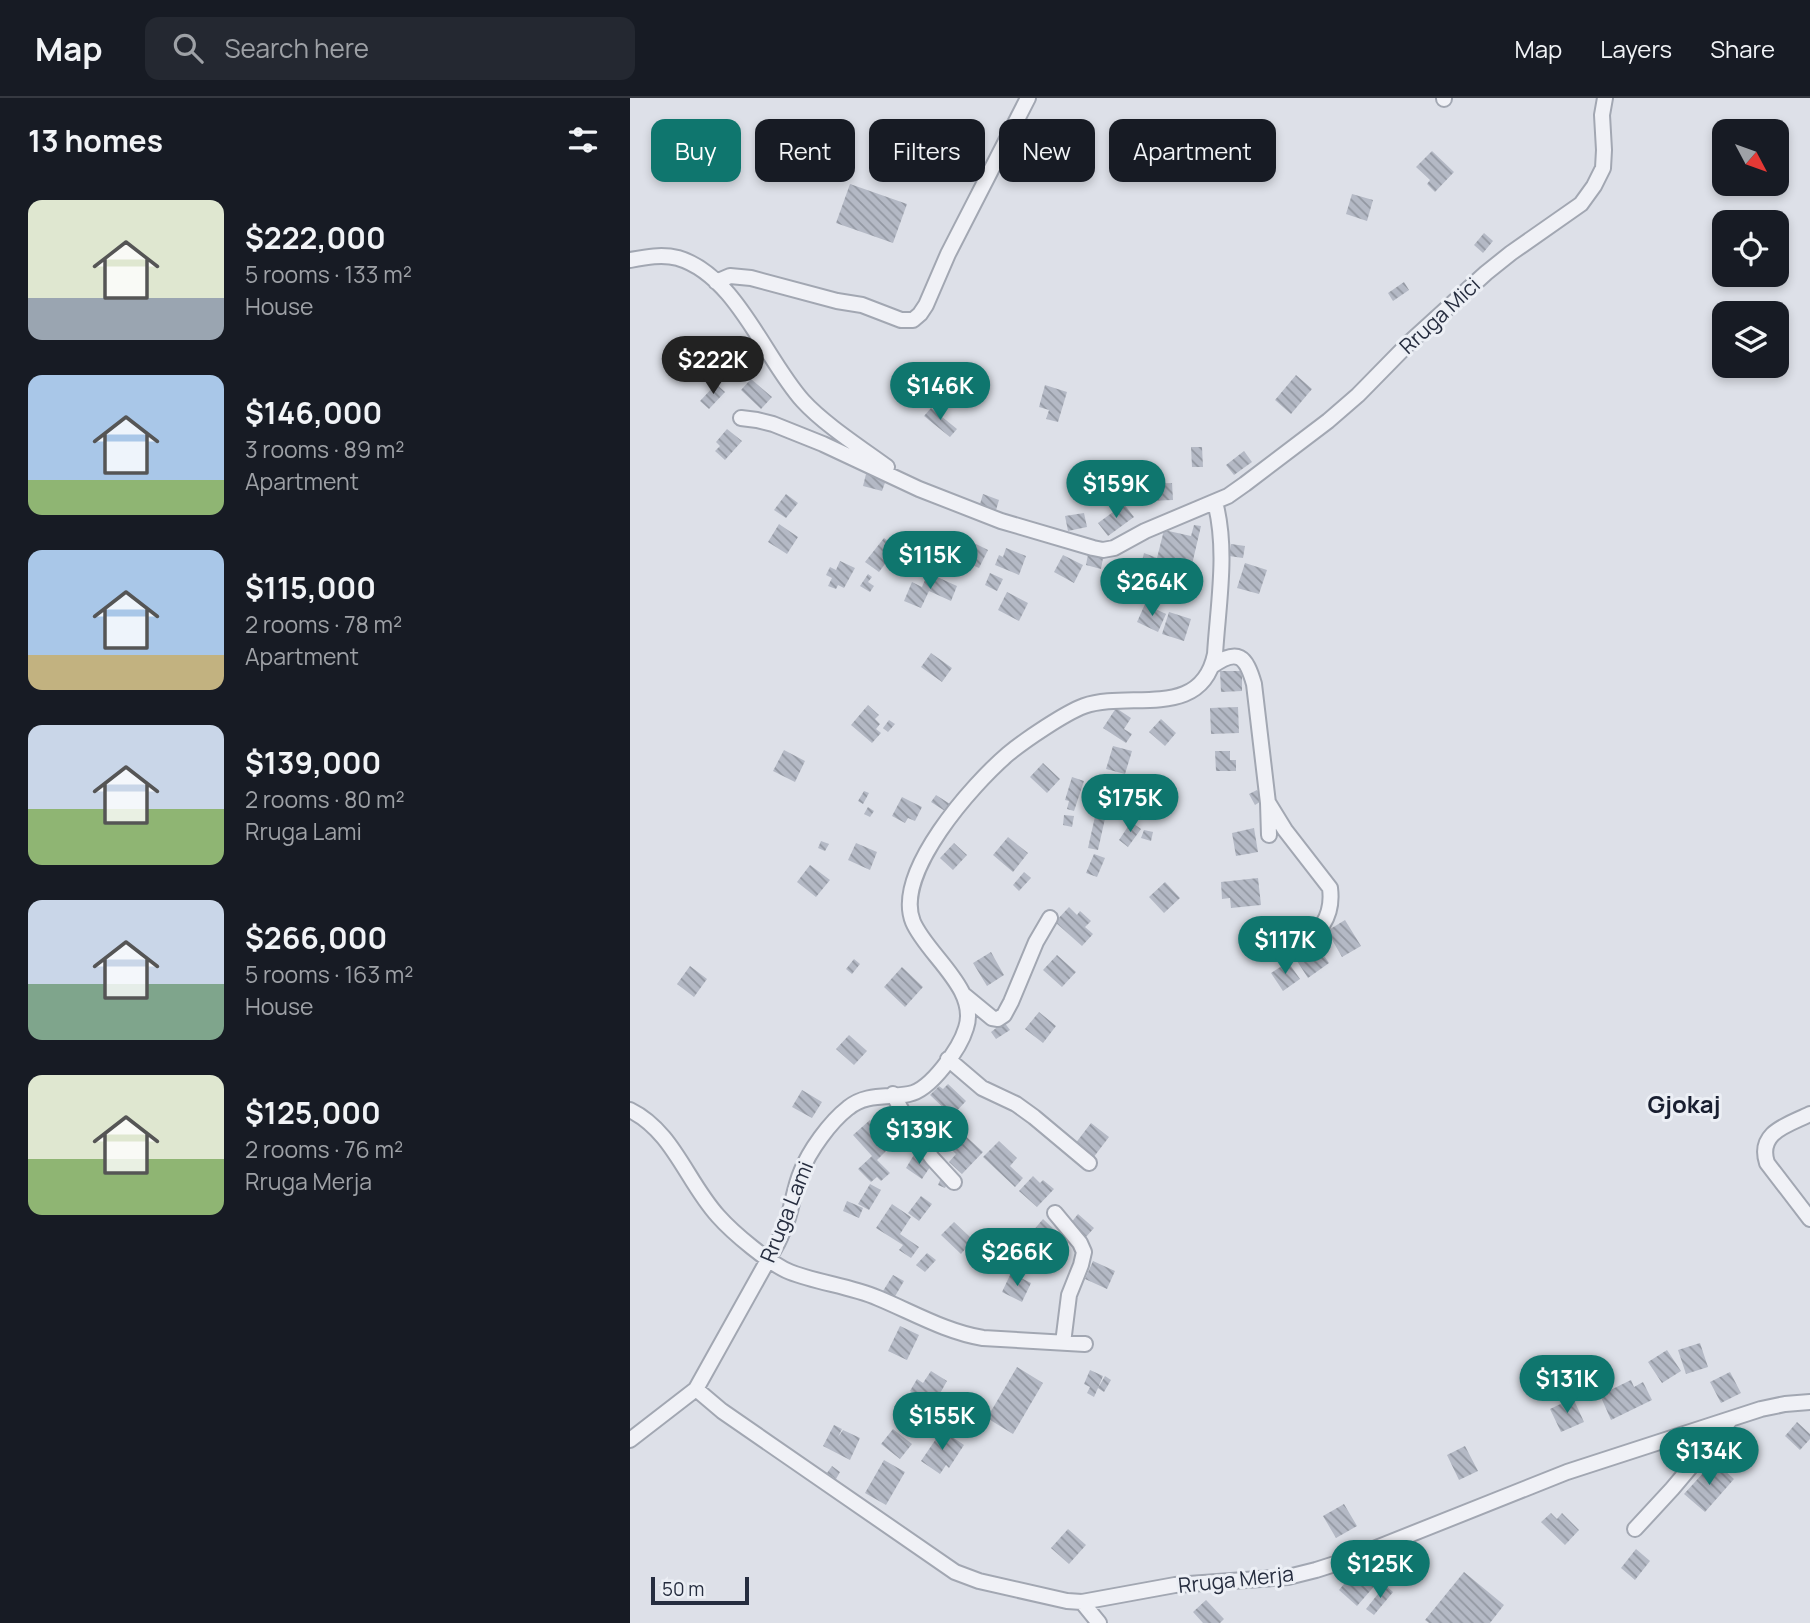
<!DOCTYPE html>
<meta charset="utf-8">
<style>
:root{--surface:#171b24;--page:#242831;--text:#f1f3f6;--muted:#9ea1a6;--line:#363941;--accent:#0f766e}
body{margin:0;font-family:Manrope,sans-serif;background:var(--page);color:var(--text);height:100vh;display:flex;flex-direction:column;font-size:26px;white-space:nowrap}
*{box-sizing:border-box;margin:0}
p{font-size:23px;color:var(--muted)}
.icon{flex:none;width:38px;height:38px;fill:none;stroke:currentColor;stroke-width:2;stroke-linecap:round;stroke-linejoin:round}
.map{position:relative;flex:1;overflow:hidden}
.panel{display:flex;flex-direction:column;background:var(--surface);width:630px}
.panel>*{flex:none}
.banner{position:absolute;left:21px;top:21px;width:665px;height:63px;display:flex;gap:14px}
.needle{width:46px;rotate:131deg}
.buttons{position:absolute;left:1082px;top:21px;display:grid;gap:14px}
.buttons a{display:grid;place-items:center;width:77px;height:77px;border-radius:14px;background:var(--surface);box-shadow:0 4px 10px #0003;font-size:35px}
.scale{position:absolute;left:21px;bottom:18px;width:98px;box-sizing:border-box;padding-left:7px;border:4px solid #262d3f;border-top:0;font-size:19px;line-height:24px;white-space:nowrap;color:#262d3f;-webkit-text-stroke:5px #eceff5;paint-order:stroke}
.price{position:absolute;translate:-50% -60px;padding:0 16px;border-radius:24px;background:var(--accent);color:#fff;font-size:23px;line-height:46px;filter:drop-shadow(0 2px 4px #0008)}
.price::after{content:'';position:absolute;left:50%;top:42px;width:21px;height:16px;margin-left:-10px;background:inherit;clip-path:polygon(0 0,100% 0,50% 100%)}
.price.current{background:#222;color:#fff}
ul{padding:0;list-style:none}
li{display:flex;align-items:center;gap:21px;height:175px;padding:0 28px}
li span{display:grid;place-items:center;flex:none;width:196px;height:140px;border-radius:14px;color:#555}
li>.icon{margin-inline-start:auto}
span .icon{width:84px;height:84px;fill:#fffc;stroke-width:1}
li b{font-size:30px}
h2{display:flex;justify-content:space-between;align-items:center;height:84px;padding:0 28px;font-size:30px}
.chip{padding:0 24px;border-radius:14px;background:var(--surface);box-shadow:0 4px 10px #0003;font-size:24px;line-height:63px}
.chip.current{background:var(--accent);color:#fff}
header{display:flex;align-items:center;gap:42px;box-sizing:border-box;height:98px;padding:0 35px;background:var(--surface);border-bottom:2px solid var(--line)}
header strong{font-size:33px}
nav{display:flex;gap:38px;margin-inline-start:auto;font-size:24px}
.search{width:490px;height:63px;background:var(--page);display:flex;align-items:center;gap:18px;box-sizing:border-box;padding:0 24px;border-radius:14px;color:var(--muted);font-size:26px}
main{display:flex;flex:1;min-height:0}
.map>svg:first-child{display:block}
.building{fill:url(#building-back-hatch)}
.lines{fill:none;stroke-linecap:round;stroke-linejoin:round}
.minor-casing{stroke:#a2a7b2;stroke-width:18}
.minor{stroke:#f0f1f6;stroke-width:14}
.labels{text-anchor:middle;stroke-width:6;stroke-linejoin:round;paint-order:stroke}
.street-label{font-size:21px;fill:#262d3f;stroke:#eceff5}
.quarter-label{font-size:24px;font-weight:bold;fill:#181e30;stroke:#eceff5}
</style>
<header>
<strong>Map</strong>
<div class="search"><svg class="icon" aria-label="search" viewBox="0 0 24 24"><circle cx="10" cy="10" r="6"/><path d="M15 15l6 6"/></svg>Search here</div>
<nav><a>Map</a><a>Layers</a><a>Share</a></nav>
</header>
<main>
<section class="panel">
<h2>13 homes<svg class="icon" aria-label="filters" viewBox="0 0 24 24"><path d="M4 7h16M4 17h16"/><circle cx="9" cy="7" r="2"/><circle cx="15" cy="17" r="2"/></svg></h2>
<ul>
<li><span style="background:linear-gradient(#dfe7d0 70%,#9aa5b1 0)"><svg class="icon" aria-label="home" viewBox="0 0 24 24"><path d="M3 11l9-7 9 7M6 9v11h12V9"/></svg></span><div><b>$222,000</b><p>5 rooms · 133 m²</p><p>House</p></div></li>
<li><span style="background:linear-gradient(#a9c7e8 75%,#8fb573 0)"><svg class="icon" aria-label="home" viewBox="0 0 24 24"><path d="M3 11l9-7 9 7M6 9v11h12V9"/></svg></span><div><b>$146,000</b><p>3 rooms · 89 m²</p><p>Apartment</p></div></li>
<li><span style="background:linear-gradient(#a9c7e8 75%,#c2b280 0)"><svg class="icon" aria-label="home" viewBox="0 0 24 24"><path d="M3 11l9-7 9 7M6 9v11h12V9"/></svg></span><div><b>$115,000</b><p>2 rooms · 78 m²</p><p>Apartment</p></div></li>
<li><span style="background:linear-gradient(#c9d6e8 60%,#8fb573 0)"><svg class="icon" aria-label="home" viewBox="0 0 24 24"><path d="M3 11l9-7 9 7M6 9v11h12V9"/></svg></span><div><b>$139,000</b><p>2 rooms · 80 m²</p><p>Rruga Lami</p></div></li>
<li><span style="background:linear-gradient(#c9d6e8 60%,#7fa58c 0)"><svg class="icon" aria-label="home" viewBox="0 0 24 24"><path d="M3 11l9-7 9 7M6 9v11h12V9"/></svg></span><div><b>$266,000</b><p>5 rooms · 163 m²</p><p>House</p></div></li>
<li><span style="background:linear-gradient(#dfe7d0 60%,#8fb573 0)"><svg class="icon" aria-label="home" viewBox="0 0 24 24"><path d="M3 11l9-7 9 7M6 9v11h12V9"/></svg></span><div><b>$125,000</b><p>2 rooms · 76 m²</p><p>Rruga Merja</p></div></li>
</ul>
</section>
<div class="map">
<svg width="1180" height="1525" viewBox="0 0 1180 1525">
<defs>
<pattern id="building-back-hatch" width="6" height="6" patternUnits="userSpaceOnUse" patternTransform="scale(1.75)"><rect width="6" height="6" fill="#b4b9c5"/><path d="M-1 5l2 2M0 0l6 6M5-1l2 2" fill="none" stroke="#9297a1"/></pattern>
</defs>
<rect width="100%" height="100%" fill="#dde0e8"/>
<path class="building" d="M802,53L824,74L805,94L797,86L800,82L786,69Z
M220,86L277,106L263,145L206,125Z
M722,96L743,102L737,123L716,116Z
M854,135L863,143L853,155L844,147Z
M774,184L779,192L763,203L758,195Z
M666,277L682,291L661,316L645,302Z
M121,281L142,299L131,311L111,292Z
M86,286L95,294L79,311L70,303Z
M415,287L437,294L428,324L416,321L419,312L409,309Z
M301,310L327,331L320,339L294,318Z
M97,331L112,343L95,362L85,353L90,348L86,344Z
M561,349H572L573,369H562Z
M614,353L622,364L604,377L596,367Z
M236,376L256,382L252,393L233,388Z
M542,385L543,402L516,403L515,386Z
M156,396L168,405L156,420L144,412Z
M353,396L369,402L366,412L350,406Z
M494,406L504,419L478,438L468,425Z
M454,415L457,429L438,433L435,418Z
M149,426L168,439L157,456L138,444Z
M564,427L571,428L560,475L512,463L514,455L527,460L534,432L561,438Z
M254,440L267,450L249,474L235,464Z
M283,440L306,441L304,464L281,462Z
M340,443L358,452L349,470L331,462Z
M601,446L615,448L613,460L599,458Z
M376,450L396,458L389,477L365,467L369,457L373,459Z
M458,456L473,460L471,471L456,467Z
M433,457L453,467L444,485L424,474Z
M210,463L225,470L214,490L208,487L206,491L198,488L202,480L196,477L200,469L206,472Z
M615,465L637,472L629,496L607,490Z
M480,473L504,478L500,495L492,493L491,496L476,493Z
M360,475L373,481L367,493L355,487Z
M238,476L242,479L238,484L244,488L240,494L230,488Z
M297,477L306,481L307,479L327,488L321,503L299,493L291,510L274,503L282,484L292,489Z
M377,494L398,505L389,523L368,512Z
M515,506L536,516L528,534L507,524Z
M539,514L561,521L554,543L532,536Z
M301,555L322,570L312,584L291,569Z
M590,573H612V593L591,594Z
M238,607L249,617L245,621L250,626L246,631L251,635L242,645L221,627Z
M608,609L609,635L581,636L580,610Z
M486,610L501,620L494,631L502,636L496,645L473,630Z
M531,621L546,635L535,648L519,634Z
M259,622L265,626L258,634L253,630Z
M483,648L502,653L495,676L476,671Z
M154,652L175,663L165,684L143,673Z
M585,653H600V662H606V673H586Z
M413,665L430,681L417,695L400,679Z
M442,679L454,683L444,713L437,711L439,703L435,702Z
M524,686L543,709L529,721L510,698Z
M627,692L633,702L625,707L619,696Z
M234,693L239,695L233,706L228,703Z
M306,697L320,706L315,713L301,704Z
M272,699L292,709L285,723L278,720L275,725L262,718Z
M468,705L478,707L468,752L458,750Z
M238,709L244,713L240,719L234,716Z
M434,717L444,718L442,729L433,727Z
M501,724L511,731L498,749L489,742Z
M624,730L628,754L606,758L602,735Z
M514,732L523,734L521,743L511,740Z
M378,739L398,755L383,774L363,757Z
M191,743L199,746L195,753L188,750Z
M226,745L247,754L240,772L218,762Z
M324,745L337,757L323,772L310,760Z
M464,756L475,760L467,779L456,775Z
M180,767L200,782L186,799L167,784Z
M394,774L401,780L389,793L383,787Z
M628,780L631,807L601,810L600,800L592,801L591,784Z
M535,784L550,800L534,815L519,799Z
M439,809L447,817L450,813L461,823L455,829L463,836L452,848L425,824Z
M715,822L731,848L712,859L697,833Z
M688,849L699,865L678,880L667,863Z
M361,854L374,877L357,888L343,865Z
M427,857L446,874L432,889L413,872Z
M224,861L230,866L222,876L216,871Z
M658,864L670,881L653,893L641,875Z
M60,868L77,881L64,899L47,886Z
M272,869L293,889L275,909L254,889Z
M409,914L426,928L413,945L395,931Z
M374,924L380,932L366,941L361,934Z
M219,937L237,953L224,967L206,951Z
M318,986L336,1003L322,1018L300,997L309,988L313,991Z
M172,992L192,1004L182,1020L162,1009Z
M317,1021L353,1054L332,1076L319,1064L326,1056L304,1035Z
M240,1022L259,1044L253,1049L256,1053L247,1062L260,1075L251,1083L247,1079L241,1084L228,1071L242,1058L223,1037Z
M461,1025L479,1039L463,1060L445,1046Z
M369,1043L387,1060L380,1068L393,1080L385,1089L353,1059Z
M285,1055L302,1066L292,1081L276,1070Z
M403,1078L410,1085L413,1082L424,1091L407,1109L389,1093Z
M311,1080L318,1084L315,1090L308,1087Z
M240,1086L251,1092L239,1112L228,1106Z
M291,1098L302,1106L289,1123L278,1115Z
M217,1103L233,1110L229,1120L213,1113Z
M262,1106L281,1119L270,1136L289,1149L281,1160L269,1152L273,1147L246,1130Z
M448,1116L464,1130L456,1139L440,1126Z
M413,1121L430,1137L413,1155L397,1140Z
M324,1124L343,1142L331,1156L311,1137Z
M361,1137L378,1152L366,1165L350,1150Z
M297,1155L306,1162L295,1174L286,1167Z
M463,1163L485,1173L477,1191L455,1181Z
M381,1175L401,1185L392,1204L372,1194Z
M263,1177L274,1183L264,1200L253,1193Z
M270,1228L289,1237L277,1262L258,1253Z
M1070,1245L1078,1269L1056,1276L1048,1252Z
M1037,1252L1051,1273L1032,1285L1018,1264Z
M387,1269L413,1285L383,1336L357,1320Z
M460,1272L473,1278L468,1290L475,1278L481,1282L474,1294L468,1290L464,1299L457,1295L460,1289L454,1286Z
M301,1273L317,1283L304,1306L280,1293L287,1281L293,1285Z
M1100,1274L1111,1295L1091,1305L1080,1284Z
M1001,1282L1004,1289L1013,1284L1022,1302L981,1322L970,1297Z
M943,1300L954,1324L931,1334L920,1311Z
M1167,1324L1180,1336V1341L1170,1352L1155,1338Z
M204,1327L212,1331L208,1339L213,1332L230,1340L220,1362L193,1348Z
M263,1331L282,1346L270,1361L251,1346Z
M312,1332L334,1347L319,1370L316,1367L310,1376L291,1363Z
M835,1348L848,1373L829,1382L817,1357Z
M254,1362L275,1374L256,1407L235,1395Z
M1084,1363L1104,1381L1075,1414L1054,1396Z
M202,1368L210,1374L206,1381L197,1375Z
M714,1406L727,1428L706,1440L693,1418Z
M921,1415L927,1421L932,1415L949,1432L935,1447L911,1424Z
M438,1431L456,1447L439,1466L421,1450Z
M1006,1451L1020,1463L1005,1482L991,1470Z
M761,1456L772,1461L761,1481L751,1475Z
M724,1474L730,1478L734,1474L747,1485L727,1508L709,1492Z
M834,1474L874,1507L860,1525H799L795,1522Z
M755,1487L763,1494L744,1517L736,1511Z
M576,1502L594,1521L590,1525H573L563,1514Z"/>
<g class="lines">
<g class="minor-casing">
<path id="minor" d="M814,1V0
M0,162C16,159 32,156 48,160C106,177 135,261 173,303C194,326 231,350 257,369
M86,184L100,178L121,180L207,203L232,207L271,222H283L290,216L296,207L318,156L398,0
M111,320L127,322L143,326L193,346L289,391L371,423L463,450L473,452L484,450L515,433L598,398L615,386L698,323L728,297L779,245L856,175L881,155L951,106L964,88L973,70L974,52L972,17L975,0
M582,568C608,550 616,558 624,586L638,705L639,737
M639,706L655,732L700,790C704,821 688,835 666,853
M334,897L362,920L368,921L374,917L381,904L406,844L420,820
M318,961L352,990L386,1006L404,1019L459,1065
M263,996L282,1032L302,1060L324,1084
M0,1012C43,1033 57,1084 88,1118C103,1135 140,1166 160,1174C188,1185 220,1188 248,1200C282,1214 316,1234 353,1240L455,1246
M1180,1016C1158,1027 1127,1034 1137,1065L1180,1121
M425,1115L450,1145L454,1154L451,1167L439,1197L433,1245
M66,1291L92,1313L325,1474L349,1483L437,1503L452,1504L545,1487L658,1479L686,1472L711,1464L937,1374L1131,1311L1155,1306L1180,1304
M0,1342L66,1291L148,1144C152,1136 155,1128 158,1120C163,1104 165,1088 171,1074C179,1053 200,1024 218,1010C236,995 258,1000 279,996C301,992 330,950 336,930C349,891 297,857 283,824C263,775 343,686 378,656C395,642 435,615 454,608C500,592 571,623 585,556C588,507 598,452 585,404
M1005,1431L1042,1391L1101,1321
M452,1504L469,1525"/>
</g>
<use href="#minor" class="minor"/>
</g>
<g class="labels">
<g class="street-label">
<text transform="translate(810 218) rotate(-43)" y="7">Rruga Mici</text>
<text transform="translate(157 1114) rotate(-68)" y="7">Rruga Lami</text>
<text transform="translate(606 1482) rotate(-6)" y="7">Rruga Merja</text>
</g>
<g class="quarter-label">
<text x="1054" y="1015">Gjokaj</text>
</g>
</g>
</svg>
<div class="buttons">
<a><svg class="needle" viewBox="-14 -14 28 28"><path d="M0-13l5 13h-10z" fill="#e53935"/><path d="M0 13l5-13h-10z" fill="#9ea1a6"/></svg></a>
<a><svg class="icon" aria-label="locate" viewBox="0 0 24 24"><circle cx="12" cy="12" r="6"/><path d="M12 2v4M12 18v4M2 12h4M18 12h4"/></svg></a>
<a><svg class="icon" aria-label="layers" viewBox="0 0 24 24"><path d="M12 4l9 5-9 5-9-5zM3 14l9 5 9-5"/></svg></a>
</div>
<div class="scale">50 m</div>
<b class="price current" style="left:83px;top:298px">$222K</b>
<b class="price" style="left:310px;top:324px">$146K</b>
<b class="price" style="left:486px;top:422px">$159K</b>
<b class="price" style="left:300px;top:493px">$115K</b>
<b class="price" style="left:522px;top:520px">$264K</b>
<b class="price" style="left:500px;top:736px">$175K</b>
<b class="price" style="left:655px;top:878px">$117K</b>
<b class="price" style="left:289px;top:1068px">$139K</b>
<b class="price" style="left:387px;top:1190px">$266K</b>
<b class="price" style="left:937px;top:1317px">$131K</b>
<b class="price" style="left:312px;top:1354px">$155K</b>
<b class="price" style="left:1079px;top:1389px">$134K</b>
<b class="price" style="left:750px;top:1502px">$125K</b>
<div class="banner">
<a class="chip current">Buy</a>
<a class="chip">Rent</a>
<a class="chip">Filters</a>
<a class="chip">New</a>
<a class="chip">Apartment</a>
</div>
</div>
</main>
